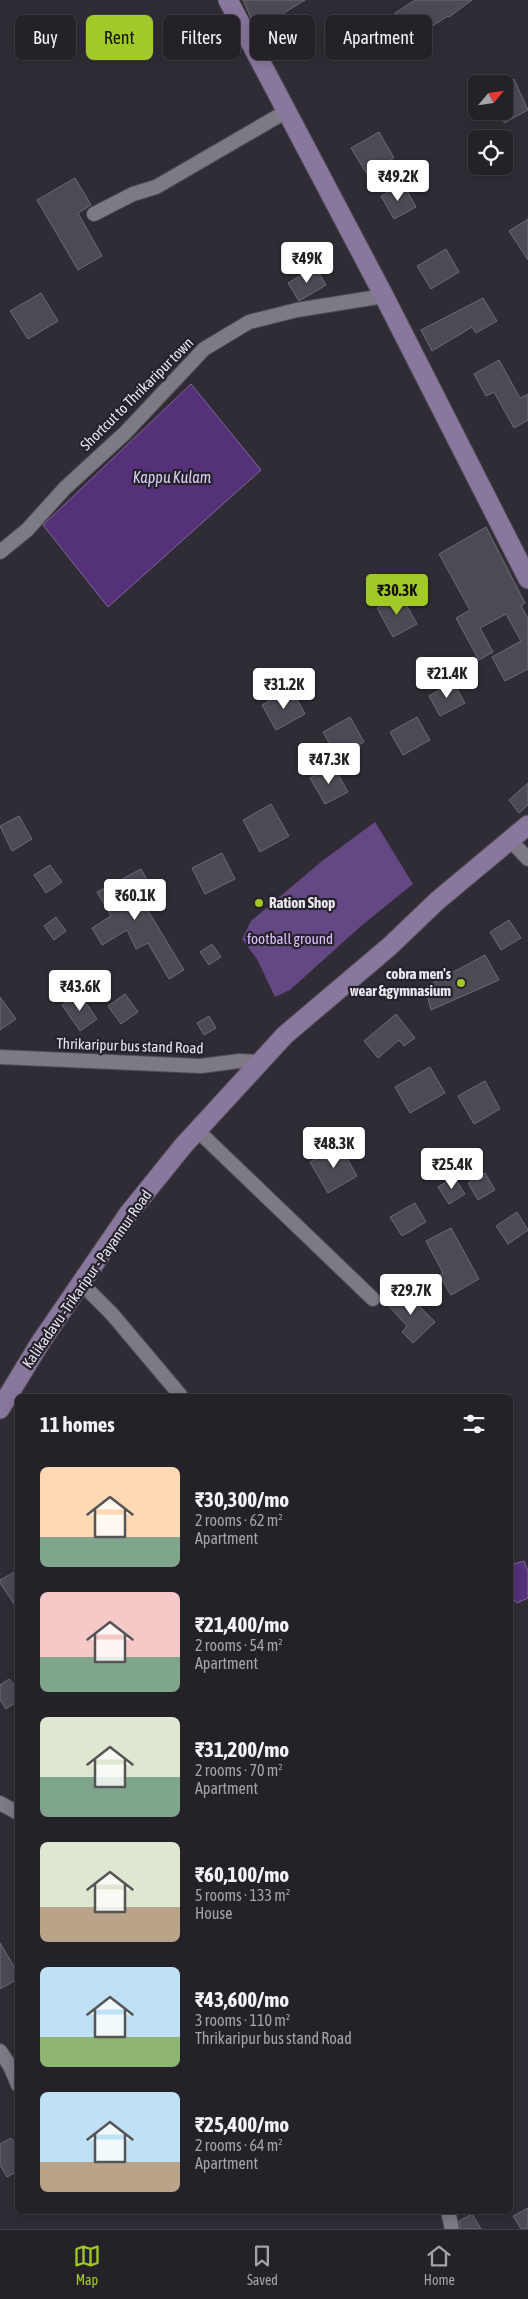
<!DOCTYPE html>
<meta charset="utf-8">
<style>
:root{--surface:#242128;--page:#2c2930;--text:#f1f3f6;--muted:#a3a3a8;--line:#413e45;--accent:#a1c92a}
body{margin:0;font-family:"Asap Condensed",sans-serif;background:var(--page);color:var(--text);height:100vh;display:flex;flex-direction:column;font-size:19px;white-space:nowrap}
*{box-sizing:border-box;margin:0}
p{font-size:16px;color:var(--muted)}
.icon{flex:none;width:28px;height:28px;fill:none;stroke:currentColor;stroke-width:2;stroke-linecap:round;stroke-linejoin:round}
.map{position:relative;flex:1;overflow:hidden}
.drawer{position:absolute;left:15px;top:1394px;width:498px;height:820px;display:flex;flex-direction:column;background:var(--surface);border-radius:8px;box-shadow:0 2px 12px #0003,0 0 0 1px var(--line)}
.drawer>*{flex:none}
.guide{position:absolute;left:15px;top:15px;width:499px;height:45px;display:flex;gap:10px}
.needle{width:32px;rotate:61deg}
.controls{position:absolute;left:468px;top:75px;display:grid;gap:10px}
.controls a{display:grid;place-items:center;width:45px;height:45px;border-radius:8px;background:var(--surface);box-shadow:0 2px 12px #0003,0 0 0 1px var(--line);font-size:25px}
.price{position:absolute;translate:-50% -42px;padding:0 11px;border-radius:5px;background:#fff;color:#222;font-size:16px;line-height:32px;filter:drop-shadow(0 1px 2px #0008)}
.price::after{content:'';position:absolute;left:50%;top:30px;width:15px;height:11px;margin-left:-8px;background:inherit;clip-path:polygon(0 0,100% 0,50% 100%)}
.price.selected{background:var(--accent);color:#111}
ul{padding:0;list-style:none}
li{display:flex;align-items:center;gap:15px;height:125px;padding:0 25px}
li span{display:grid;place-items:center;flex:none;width:140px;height:100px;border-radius:8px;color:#555}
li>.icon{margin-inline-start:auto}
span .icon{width:60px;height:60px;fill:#fffc;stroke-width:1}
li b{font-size:21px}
h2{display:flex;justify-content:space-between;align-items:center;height:60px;padding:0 25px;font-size:21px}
.chip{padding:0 18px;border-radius:8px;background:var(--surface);box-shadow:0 2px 12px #0003,0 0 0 1px var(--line);font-size:18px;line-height:45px}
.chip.selected{background:var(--accent);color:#111}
.menu{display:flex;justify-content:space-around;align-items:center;height:70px;border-top:1px solid var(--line);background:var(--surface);font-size:14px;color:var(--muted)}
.menu a{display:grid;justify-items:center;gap:2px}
.menu .selected{color:var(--accent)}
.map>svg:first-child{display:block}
.green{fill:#634884}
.water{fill:#543179;stroke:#81679c}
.building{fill:#4e4a54;stroke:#6e6a75}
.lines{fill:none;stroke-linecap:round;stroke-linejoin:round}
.minor-casing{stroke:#4e4b53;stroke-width:16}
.secondary-casing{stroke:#4e4b53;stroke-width:21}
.minor{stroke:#7e7a85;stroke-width:14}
.secondary{stroke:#89789e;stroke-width:19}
.poi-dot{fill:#a1c92a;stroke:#26222b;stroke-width:2}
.labels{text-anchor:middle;stroke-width:4.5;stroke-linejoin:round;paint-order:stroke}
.street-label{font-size:15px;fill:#e9e6ed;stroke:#26222b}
.poi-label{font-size:15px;font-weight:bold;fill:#e9e6ed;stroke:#26222b;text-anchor:start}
.park-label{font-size:15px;fill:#dac0ff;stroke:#26222b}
.water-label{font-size:16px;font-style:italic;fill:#ddcdf7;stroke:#26222b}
</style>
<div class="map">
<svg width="528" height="2229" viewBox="0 0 528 2229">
<rect width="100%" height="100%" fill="#302c35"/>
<path class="green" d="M375,822L413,884L361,926L290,990L275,997L257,959L242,939L251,921L322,861Z"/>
<path class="water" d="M191,384L261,470L108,607L43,525Z
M524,1561L528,1571V1598L517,1603L510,1596V1565Z"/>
<path class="building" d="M243,0H305L271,21L273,25L258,34Z
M415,0H472L449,17L448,16L412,39L395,13Z
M514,79L528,110L504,123V85Z
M379,132L394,158L367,174L351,148Z
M75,178L91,205L78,213L102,256L78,270L37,200Z
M403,184L416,207L394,219L381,196Z
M528,219V260L509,231Z
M446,249L459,272L431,289L417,266Z
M315,267L326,285L299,301L288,283Z
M41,293L58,321L28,339L10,311Z
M483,298L497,321L476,333L472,327L432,351L421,330Z
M499,360L520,398L528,394V420L514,428L494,392L486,396L474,374Z
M486,527L525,603L521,606L528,618V669L505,681L492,657L521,641L506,614L480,628L493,652L479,660L456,618L470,610L439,554Z
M401,595L417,624L393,637L377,608Z
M453,682L465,703L440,716L429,696Z
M291,689L305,714L276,730L262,705Z
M350,717L364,742L337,757L323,732Z
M417,717L430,740L403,755L390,732Z
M333,765L348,792L325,804L310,778Z
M528,783V805L519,813L509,800Z
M271,804L289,836L260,852L243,820Z
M19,816L32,839L12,851L0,826Z
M222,853L235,879L205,894L192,868Z
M50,865L62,882L46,893L34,875Z
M141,869L149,883L136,891L184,970L169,979L148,943L136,949L127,930L102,945L92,928L111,916L97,892Z
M56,917L66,931L54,940L44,926Z
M509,920L521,938L501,950L490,932Z
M212,944L221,957L209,965L200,952Z
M485,955L499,980L431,1010L425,987Z
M79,993L97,1019L80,1031L62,1005Z
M125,994L138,1012L121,1024L108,1006Z
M0,997L16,1019L0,1030Z
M396,1014L415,1038L404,1046L399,1040L378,1058L364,1041Z
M209,1016L216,1028L204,1035L197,1023Z
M430,1067L445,1093L410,1113L395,1087Z
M485,1081L500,1109L474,1124L458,1096Z
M340,1146L357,1176L328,1193L310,1162Z
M485,1173L495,1190L478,1200L468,1183Z
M454,1177L465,1194L449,1204L438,1187Z
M415,1203L426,1222L402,1236L390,1217Z
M517,1212L528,1230L508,1244L496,1226Z
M451,1228L479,1279L451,1295L439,1275L443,1273L426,1241Z
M403,1290L435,1322L413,1343L402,1332L407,1326L387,1304Z
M18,1570V1610L0,1583V1580Z
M9,1679L18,1690V1701L6,1709L0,1700V1685Z
M0,1943L18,1973V1979L0,1989Z
M11,2138L18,2149V2171L7,2177L0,2165V2144Z
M528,2208V2229H521L513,2216Z
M472,2214L481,2229H461L459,2221Z"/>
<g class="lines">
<g class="minor-casing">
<path id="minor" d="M94,214L133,194L156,187L287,111
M0,552L27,530L65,488L125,433L204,349L249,322L297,310L384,296
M510,840L528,859
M0,1057L201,1066L239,1061L259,1062
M197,1130L373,1299
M81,1283L112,1314L181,1396
M0,1803L18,1813
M0,2051L10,2066L18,2085
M448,2211L452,2229"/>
</g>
<g class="secondary-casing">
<path id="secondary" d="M228,0L384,296L528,579
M0,1409L40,1343L129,1213L183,1146L285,1035L390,946L437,901L528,825"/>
</g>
<use href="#minor" class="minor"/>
<use href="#secondary" class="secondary"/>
</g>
<g class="poi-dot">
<circle cx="259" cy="903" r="5"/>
<circle cx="461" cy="983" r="5"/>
</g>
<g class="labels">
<g class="street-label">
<text transform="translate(137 394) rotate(-45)" y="5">Shortcut to Thrikaripur town</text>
<text transform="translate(130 1046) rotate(2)" y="5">Thrikaripur bus stand Road</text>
<text transform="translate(87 1279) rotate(-55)" y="5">Kalikadavu -Trikaripur - Payannur Road</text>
</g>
<g class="poi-label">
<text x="269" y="908">Ration Shop</text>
<text x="451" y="979" text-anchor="end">cobra men's<tspan x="451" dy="17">wear &amp;gymnasium</tspan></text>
</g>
<g class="park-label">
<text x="290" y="944">football ground</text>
</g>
<g class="water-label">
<text x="172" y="483">Kappu Kulam</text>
</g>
</g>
</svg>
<div class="controls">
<a><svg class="needle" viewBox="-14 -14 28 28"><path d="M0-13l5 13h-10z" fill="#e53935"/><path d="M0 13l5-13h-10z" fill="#a3a3a8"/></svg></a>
<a><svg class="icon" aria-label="locate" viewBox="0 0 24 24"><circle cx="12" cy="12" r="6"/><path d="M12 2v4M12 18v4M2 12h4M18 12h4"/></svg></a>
</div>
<b class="price" style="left:398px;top:202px">₹49.2K</b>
<b class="price" style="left:307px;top:284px">₹49K</b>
<b class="price selected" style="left:397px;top:616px">₹30.3K</b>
<b class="price" style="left:447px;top:699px">₹21.4K</b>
<b class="price" style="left:284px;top:710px">₹31.2K</b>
<b class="price" style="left:329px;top:785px">₹47.3K</b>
<b class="price" style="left:135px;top:921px">₹60.1K</b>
<b class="price" style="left:80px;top:1012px">₹43.6K</b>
<b class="price" style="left:334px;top:1169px">₹48.3K</b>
<b class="price" style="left:452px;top:1190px">₹25.4K</b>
<b class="price" style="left:411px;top:1316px">₹29.7K</b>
<div class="guide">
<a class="chip">Buy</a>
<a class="chip selected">Rent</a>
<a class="chip">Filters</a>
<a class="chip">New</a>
<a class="chip">Apartment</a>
</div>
<section class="drawer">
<h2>11 homes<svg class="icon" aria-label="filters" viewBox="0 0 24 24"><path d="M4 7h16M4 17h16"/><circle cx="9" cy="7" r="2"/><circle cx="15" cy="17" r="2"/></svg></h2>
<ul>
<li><span style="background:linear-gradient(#ffd9b3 70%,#7fa58c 0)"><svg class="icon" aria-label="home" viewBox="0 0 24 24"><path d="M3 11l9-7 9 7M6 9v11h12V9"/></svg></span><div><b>₹30,300/mo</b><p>2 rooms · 62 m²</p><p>Apartment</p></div></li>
<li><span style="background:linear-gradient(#f6c9c9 65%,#7fa58c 0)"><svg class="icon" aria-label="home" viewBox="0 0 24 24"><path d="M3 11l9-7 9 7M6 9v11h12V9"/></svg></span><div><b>₹21,400/mo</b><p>2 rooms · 54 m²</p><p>Apartment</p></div></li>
<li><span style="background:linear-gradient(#dfe7d0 60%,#7fa58c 0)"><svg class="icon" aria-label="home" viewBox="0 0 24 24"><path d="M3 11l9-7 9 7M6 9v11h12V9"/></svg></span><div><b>₹31,200/mo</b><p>2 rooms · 70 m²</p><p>Apartment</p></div></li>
<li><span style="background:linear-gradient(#dfe7d0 65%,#b9a48a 0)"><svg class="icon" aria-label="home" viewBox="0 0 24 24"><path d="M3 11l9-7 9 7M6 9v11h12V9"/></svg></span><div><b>₹60,100/mo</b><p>5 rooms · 133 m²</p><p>House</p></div></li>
<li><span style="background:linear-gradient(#bfe0f5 70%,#8fb573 0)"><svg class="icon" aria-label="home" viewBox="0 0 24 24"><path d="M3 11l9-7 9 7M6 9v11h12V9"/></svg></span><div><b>₹43,600/mo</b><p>3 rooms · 110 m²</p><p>Thrikaripur bus stand Road</p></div></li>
<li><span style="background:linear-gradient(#bfe0f5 70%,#b9a48a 0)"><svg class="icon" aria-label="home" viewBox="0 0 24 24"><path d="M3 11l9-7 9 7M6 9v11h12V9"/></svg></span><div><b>₹25,400/mo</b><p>2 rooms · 64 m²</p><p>Apartment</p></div></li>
</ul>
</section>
</div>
<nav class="menu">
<a class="selected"><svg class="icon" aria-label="map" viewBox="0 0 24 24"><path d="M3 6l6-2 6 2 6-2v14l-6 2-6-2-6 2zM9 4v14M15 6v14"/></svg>Map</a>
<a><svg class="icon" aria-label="saved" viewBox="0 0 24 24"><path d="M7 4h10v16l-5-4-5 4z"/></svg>Saved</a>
<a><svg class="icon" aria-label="home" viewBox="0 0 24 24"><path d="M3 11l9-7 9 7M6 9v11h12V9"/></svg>Home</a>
</nav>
